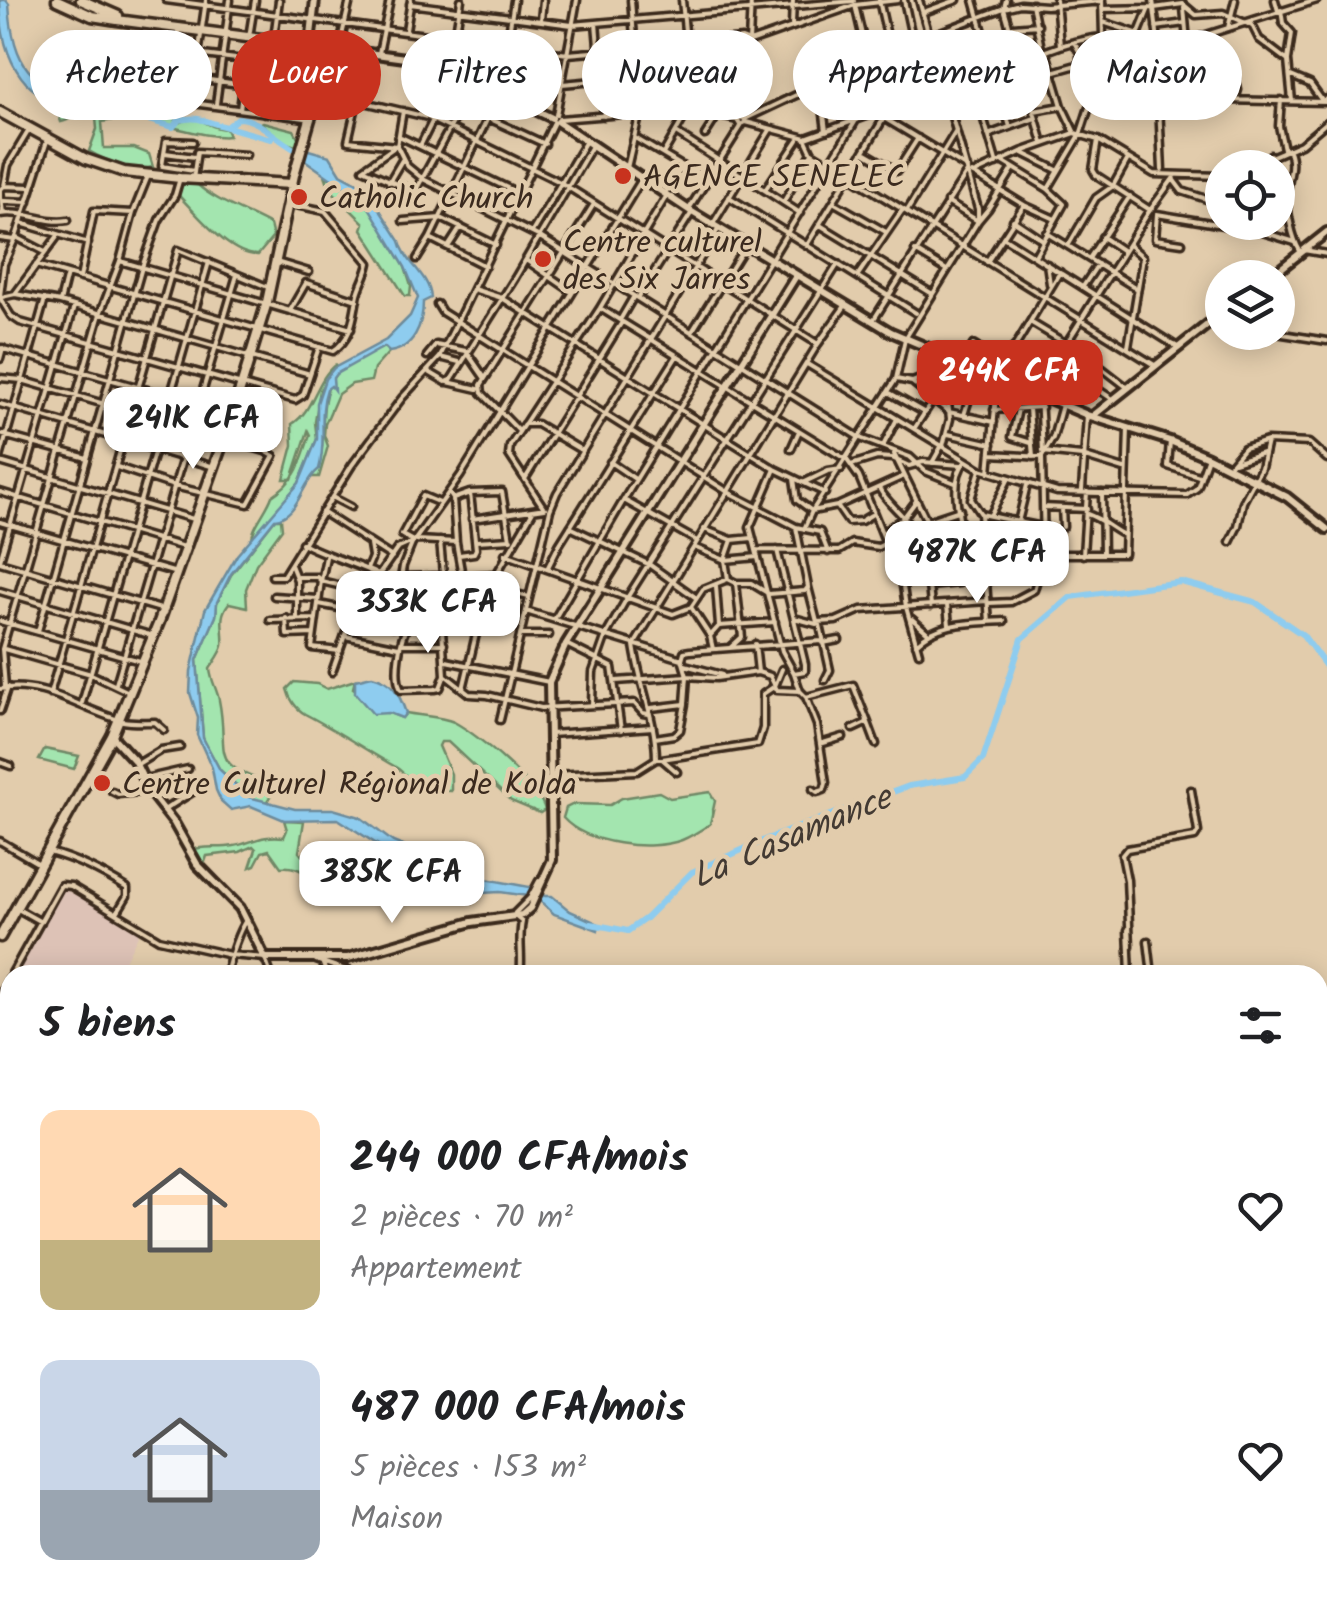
<!DOCTYPE html>
<html lang="fr">
<meta charset="utf-8">
<style>
:root{--surface:#fff;--page:#f2f2f2;--text:#202124;--muted:#757577;--accent:#c8321e}
body{margin:0;font-family:Kalam,sans-serif;background:var(--page);color:var(--text);height:100vh;display:flex;flex-direction:column;font-size:38px;white-space:nowrap}
*{box-sizing:border-box;margin:0}
p{font-size:32px;color:var(--muted)}
.icon{flex:none;width:55px;height:55px;fill:none;stroke:currentColor;stroke-width:2;stroke-linecap:round;stroke-linejoin:round}
.map{position:relative;flex:1;overflow:hidden}
.sheet{position:absolute;left:0px;top:965px;width:1328px;height:640px;display:flex;flex-direction:column;background:var(--surface);border-radius:30px 30px 0 0;box-shadow:0 5px 25px #0003}
.sheet>*{flex:none}
.top-card{position:absolute;left:30px;top:30px;width:1268px;height:90px;display:flex;gap:20px}
.tools{position:absolute;left:1205px;top:150px;display:grid;gap:20px}
.tools a{display:grid;place-items:center;width:90px;height:90px;border-radius:50%;background:var(--surface);box-shadow:0 5px 25px #0003;font-size:50px}
.price{position:absolute;translate:-50% -85px;padding:0 22px;border-radius:20px;background:#fff;color:#222;font-size:32px;line-height:65px;filter:drop-shadow(0 2px 5px #0008)}
.price::after{content:'';position:absolute;left:50%;top:60px;width:30px;height:22px;margin-left:-15px;background:inherit;clip-path:polygon(0 0,100% 0,50% 100%)}
.price.selected{background:var(--accent);color:#fff}
ul{padding:0;list-style:none}
li{display:flex;align-items:center;gap:30px;height:250px;padding:0 40px}
li span{display:grid;place-items:center;flex:none;width:280px;height:200px;border-radius:20px;color:#555}
li>.icon{margin-inline-start:auto}
span .icon{width:120px;height:120px;fill:#fffc;stroke-width:1}
li b{font-size:42px}
h2{display:flex;justify-content:space-between;align-items:center;height:120px;padding:0 40px;font-size:42px}
.pill{padding:0 35px;border-radius:45px;background:var(--surface);box-shadow:0 5px 25px #0003;font-size:35px;line-height:90px}
.pill.selected{background:var(--accent);color:#fff}
.map>svg:first-child{display:block}
.built{fill:#ddc2b6}
.green{fill:#a3e5af;stroke:#6f8866;stroke-width:2.5}
.water{fill:#8eccef;stroke:#6d8b9b;stroke-width:2.5}
.lines{fill:none;stroke-linecap:round;stroke-linejoin:round}
.river{stroke:#8eccef;stroke-width:6}
.street-casing{stroke:#3b2a1e;stroke-width:11}
.secondary-casing{stroke:#3b2a1e;stroke-width:14}
.primary-casing{stroke:#3b2a1e;stroke-width:15}
.street{stroke:#e2ccac;stroke-width:4}
.secondary{stroke:#e2ccac;stroke-width:6}
.primary{stroke:#e2ccac;stroke-width:8}
.poi-dot{fill:#c8321e;stroke:#e2ccac;stroke-width:4}
.labels{text-anchor:middle;stroke-width:9;stroke-linejoin:round;paint-order:stroke}
.poi-label{font-size:32px;fill:#3b2a1e;stroke:#e2ccac;text-anchor:start}
.water-label{font-size:35px;font-style:italic;fill:#433a33;stroke:#e2ccac}
</style>
<div class="map">
<svg width="1327" height="1605" viewBox="0 0 1327 1605">
<rect width="100%" height="100%" fill="#e2ccac"/>
<filter id="ink" filterUnits="userSpaceOnUse"><feTurbulence type="fractalNoise" baseFrequency=".01" numOctaves="2"/><feDisplacementMap in="SourceGraphic" scale="20" xChannelSelector="R" yChannelSelector="G"/><feConvolveMatrix kernelMatrix="1 2 1 2 8 2 1 2 1" color-interpolation-filters="sRGB"/></filter>
<g filter="url(#ink)">
<path class="built" d="M141,24L176,28L173,51L138,46Z
M61,887L140,931L118,975H14Z"/>
<path class="green" d="M48,96C54,98 59,102 65,103C86,108 98,93 116,109L114,120L102,122L104,148H134L149,154L153,167C133,172 106,161 89,151L97,129L96,118C81,104 77,119 61,122L56,106L46,99Z
M119,97L135,99L177,114L175,124C205,112 203,128 226,129L229,136C214,139 141,121 128,112C123,109 120,105 115,102Z
M263,122L294,130L300,141L296,146L283,142L261,123Z
M325,175L367,203L405,267L411,286L410,296H405L362,229L364,223L330,189Z
M185,184L198,185C212,199 250,214 270,225L273,237L258,255C230,256 197,214 179,196L181,186Z
M384,347L389,352L374,369L371,381L352,384L338,394L325,424L324,435L328,446L319,477H309C335,458 311,407 335,375C345,363 370,354 384,347Z
M336,364L320,390L315,422L317,439L299,483L252,540C252,526 267,511 272,496C298,479 300,463 310,435L308,431L292,479H284L293,445L292,424C314,411 315,380 336,364Z
M275,519H281L282,529L256,564L246,589L247,607L229,603C217,618 225,629 223,646C221,654 214,662 210,669C211,681 217,689 219,700C230,755 206,763 271,784L274,790L266,803L249,797L220,770L209,750L203,738L197,660L216,616L217,603L231,575Z
M355,680L353,688L389,713L402,718L406,713C421,716 441,716 454,722C476,734 540,786 545,810L540,813L511,801L448,742H441L439,746L451,774V791C440,791 429,788 419,785C409,781 403,771 394,766C364,749 336,730 305,714C296,709 289,698 287,689L294,682L317,684L327,689Z
M45,749L79,756L74,769L39,760Z
M659,792L670,798L710,792L715,801L710,824C701,830 692,836 682,840C650,852 586,844 563,818L566,808L574,804L610,805L622,798Z
M284,820L304,821L299,852L309,864C329,863 349,860 367,872L368,880L364,884C350,886 335,886 321,881C306,875 299,865 281,867L269,850L262,852L255,865L250,867L256,849L253,846L240,852L207,856L205,862L200,863L191,850C204,845 219,849 234,846C252,843 262,834 284,837L287,830Z"/>
<path class="water" d="M0,0H6L9,4C12,61 30,93 91,94V102C26,113 0,58 0,0Z
M305,149L330,156L341,174L365,187L400,241C405,263 429,274 431,298L423,302C423,324 414,349 389,352L384,347L336,374L333,378L334,390L331,386L327,389C318,415 327,441 319,469C301,483 299,516 275,519L231,574L217,602L216,616L197,660L203,738L220,770L249,797L295,809H333L360,817L393,842L443,862L464,875L529,887L545,896H552L570,911L599,924L598,930L554,914L539,900L528,896L500,892L482,893L459,885L432,884L412,867L338,819L284,820L251,806L231,810L221,801L216,790L212,768L197,735L198,718L190,693L191,671L205,610L237,555L299,483L317,439V403L325,379L334,368L386,340L410,316L418,298L405,267L367,204L302,158Z
M372,676C393,681 399,693 406,713L402,718L389,713L373,714L355,693V680Z"/>
<g class="lines">
<path class="river" d="M85,96L110,100L128,114L173,127L179,120C202,115 206,123 227,127L238,118C261,118 280,145 304,154
M227,127L271,139
M591,924L628,931L646,918L692,872L767,839L909,786L965,777L983,759L1022,639L1071,597L1181,582L1255,602L1303,635L1327,668"/>
<g class="street-casing">
<path id="street" d="M166,0L568,54L742,39L750,42L855,5L898,0
M879,0L902,103
M904,0L924,93
M974,0L1010,127
M1006,0L1004,8L1043,143
M1056,0L1060,46
M1153,0L1163,81L1223,100L1327,102
M1275,0L1278,11
M410,4L572,25L854,1
M1032,4L1042,53
M855,5L880,112L884,118L967,168
M1184,8L1187,41
M1102,9L1154,8L1183,4L1196,15L1223,13L1248,24
M1281,10L1283,23L1292,33L1288,60
M924,12L957,0
M541,20L543,0
M1103,22L1139,34
M596,23L604,116
M1251,23L1259,39L1288,61L1292,101
M792,25L793,0
M1013,27L1038,25
M1156,27L1185,23
M179,28L170,100L305,118
M1228,28L1235,0
M406,30L411,0
M249,37L255,0
M1134,45L1149,8
M92,46L117,67L303,93
M138,47L327,70
M339,49L350,0
M1178,51L1211,63L1212,79L1206,96
M370,52L364,102L427,117L560,182L818,344
M1046,52L1062,106L1074,131
M379,53L390,0
M936,59L984,43
M1140,61L1160,58L1187,41L1317,0
M1211,63L1221,62L1233,66L1238,90L1235,100
M450,70L461,0
M850,70L864,117
M1052,72L1080,64V53L1074,42
M504,76L562,84L747,67
M1291,76L1310,84L1323,102L1327,99
M972,79L997,164
M820,83L826,131
M1192,89L1202,58
M1143,90L1163,88
M691,93L745,105
M1004,100L1027,90
M1281,100L1279,126L1284,149
M363,102L356,106L348,141L397,146L403,111
M191,104L206,0
M216,104L230,0
M240,109L243,86
M1034,111L1062,106
M264,113L279,0
M556,115L577,0
M743,117L746,122L740,125L737,120L743,117L746,105L751,0
M559,119L689,109L737,120
M745,119L890,51L1004,8L1020,4L1046,6L1102,1
M746,122L806,138L1060,46C1080,40 1117,29 1135,46C1140,51 1140,64 1141,71H1113L1103,36L1102,0
M676,133L800,213
M705,135L717,116
M988,135L1035,118
M401,137L518,193
M635,138L707,181
M806,140L812,153L1156,366
M1098,140L1093,170L1096,175L1150,210
M193,142L166,141L162,166L194,171
M397,146L407,166L423,179L540,237L860,438L910,457L925,471L955,483
M420,146L433,120
M393,148L363,169L415,192L462,106L545,144
M1288,149C1296,165 1287,179 1287,196C1287,212 1292,238 1300,251
M1021,152L1057,170
M165,153L195,157
M866,153L897,171L918,138
M663,154L689,109L691,93L682,0
M1270,155L1271,168
M1004,162L1048,189L1064,204L1035,256
M627,168L640,112L631,0
M1245,168L1301,144L1327,122
M1162,170L1159,104L1163,81
M972,173L1024,205L1055,219
M973,174L1021,152L1075,133L1098,140L1154,174L1222,176
M1278,177L1281,188
M193,179L197,152L246,155
M1173,179L1182,191L1222,204
M389,182L402,160
M4,186L8,165L29,130
M1048,189L1080,135L1090,104L1100,97L1143,90L1141,72
M765,190L798,140
M665,193L683,166
M729,197L916,313
M4,201L28,202
M784,201L812,153
M833,202L886,232
M947,202L978,221L988,209L1013,169
M689,209L742,125
M907,211L956,131
M3,213L0,190L4,186L30,187
M0,214C24,210 45,224 68,220
M1013,220L1043,240
M403,221L441,218L496,245
M21,223L88,243
M713,224L770,130
M820,225L931,293
M532,232L586,141
M1047,233L1136,288
M1003,237L1179,348
M1102,237L1123,251
M0,238L15,240
M18,238L45,252
M1182,243L1155,239L1157,214L1259,231L1295,242
M807,245L884,118
M1068,246L1096,198L1113,186L1128,159
M448,247L461,227
M1304,250L1327,254
M915,251L945,269
M1090,257L1130,196
M417,259L430,238
M526,260L571,291
M120,261L351,329
M276,262L309,272
M987,262L1024,205
M1047,264L1050,284
M36,265L333,351C354,337 353,315 358,294C361,283 367,274 369,263L325,211L291,204
M485,266L430,238L500,93L514,0
M858,275L903,209
M80,278L94,211L133,213
M1084,285L1098,264
M473,289L502,298L775,469L825,493
M15,294L57,237
M0,296L4,264L16,237L47,141
M639,296L692,212
M2,297L15,294L60,302L310,374
M0,298L11,316L20,322L295,400L303,395L319,347
M60,302L67,274
M437,304L442,312L728,492L796,527L820,532L828,552
M600,308L847,460L859,477L886,543
M291,309L306,283L357,300
M874,319L968,171
M620,320L634,296
M1030,322L1085,355L1128,388
M693,330L746,245
M1270,332L1327,341
M1014,347L1050,369
M1128,347L1143,257L1129,245
M0,348L271,425
M427,356L436,345L466,351L484,377
M440,357L459,362
M0,359L3,348
M964,362L973,345L1003,363
M807,364L980,469L1057,492L1187,495L1197,488L1208,457
M429,372L446,382L451,380L515,278L592,146
M1079,377L1114,400
M0,378L22,380L265,451L274,456L248,504L174,486L117,467
M896,379L912,382L949,412L994,422
M448,382L478,389
M912,382L944,369
M888,392L925,413
M1036,392L1148,213L1175,176
M1040,395L1043,452L1082,456L1124,469
M0,404L211,466
M1018,409L1012,437L1031,443
M1029,409L1033,457
M994,410L1042,407
M964,415L979,367
M524,424H537L581,450
M914,429L944,383
M519,431L482,393L481,385L594,204
M0,434L87,458
M948,434L992,444
M1170,441L1168,466L1199,476
M883,446L897,419
M943,446L950,419L944,369L951,356
M791,449L799,431
M894,454L939,546L1044,550L1054,554H1124L1128,428
M992,454L1042,457
M0,458L45,299
M0,462L193,519
M610,462L635,479
M1234,462L1263,453
M932,463L942,445
M851,465L877,457L892,458L909,466L923,462L961,465
M1228,467L1244,448L1267,441
M775,469L750,527L782,651L794,673L800,691L806,697L817,725L826,783L824,790L817,792L813,789
M989,472L998,375L1060,272
M525,479L622,322
M794,479L797,500L812,511L837,506L904,476
M805,482L828,471L841,469
M879,488C886,501 896,508 905,519C923,538 929,580 931,606
M1082,490L1087,415
M0,492L187,548
M449,493L453,499L470,493L502,492L510,539
M1102,493L1103,553
M332,497L351,507
M453,499L456,542L465,593
M971,499L981,514L1042,527
M971,499L980,470
M624,500L697,541
M837,506L848,522L861,521L871,515
M1043,507L1087,509
M544,508L509,455L510,446L600,308L667,195
M1062,508L1063,527
M322,512L392,557
M981,514L989,622
M1087,514C1102,519 1110,528 1124,535
M990,516L1008,480
M472,519L545,508
M927,521L960,510
M0,522L173,572
M1018,522L1027,485
M570,527L650,565L695,597
M704,529L732,540
M804,529L812,511L896,379L905,339L978,221V209L919,0
M884,532L904,517L916,501
M413,541L402,535L423,496L440,503
M440,541L445,596
M476,541L511,539
M1230,542L1238,526L1243,502L1261,468L1267,441L1309,443L1327,459
M302,543C334,560 370,566 400,588
M889,545L900,566L906,607L919,653
M696,548L725,560L758,557
M757,550L839,551L852,543L878,547L886,543L939,546L945,584
M777,550L805,664V671L794,673
M1005,550L1009,520
M1044,550L1042,457L1053,438L1062,405
M505,554L673,614L691,607
M459,555L474,553L476,549L470,493
M1083,555L1087,492
M326,557L321,581L346,587
M0,560L74,307
M0,562L164,610
M291,565L297,580V619
M367,569L372,557L370,545
M547,569L559,545L677,356
M272,576H283L352,465L402,398L440,357L554,122
M465,576L495,574
M296,577H317L321,581L312,648L340,651
M402,577L442,576
M736,583H751L769,594L805,591L808,587L796,527
M930,586L959,583L966,578C970,546 943,485 965,462
M808,587L817,622L836,621L861,610L987,601
M490,588L529,597
M0,591L153,636
M274,596L318,599
M440,599L445,675L469,694L487,695L541,708L634,703L643,713L649,714
M989,603L1011,602L1034,590L1038,576L1054,554
M319,604L364,613L486,592
M947,605L949,625
M526,611L682,659
M286,618L287,635L314,634
M555,618L629,491L855,122
M794,618L820,625L830,670L825,680
M912,619L929,634
M270,620L315,619
M440,620L408,625C400,638 393,674 401,690L435,689L440,688L445,675
M0,621L140,661
M393,626L403,566L412,544L461,475L642,179
M719,626L775,622
M38,631L142,267L159,220L175,195L180,178
M520,635H549
M345,636L399,647
M710,636L719,626L716,586
M823,643L839,640
M404,644H444
M566,644L612,667L621,730
M916,644C939,621 973,623 1004,621
M730,648L742,637L736,583L728,579L725,560L732,540L752,538
M4,649L91,674L131,693
M713,649L710,636L691,607L703,589L728,579
M682,659L684,652L690,651L822,641
M446,661L549,682
M685,665L722,675
M332,672L353,612L397,549L417,540L456,542
M758,672L770,676L777,690L800,691
M616,681L687,676L716,678L758,672L755,644
M116,684L237,275
M5,687L2,649L100,314L120,261L133,213L148,176
M0,689C43,680 83,711 123,721C133,723 144,722 155,722L164,730
M463,689L486,592L533,511
M50,694L178,250L270,288
M806,697L853,685L867,720L866,723L853,729
M82,703L209,262
M592,704L593,672L606,635L627,598L838,264
M651,708L685,704L687,676L682,659
M0,711L8,687
M500,720L550,510L557,493L719,228
M867,720L876,744
M550,734L653,727
M655,738L674,735L680,730L685,704
M820,744L843,737
M662,759L758,744L763,728V694L775,686L782,669
M0,762L11,766
M136,765L161,750L180,747
M677,772L662,759H656C656,719 639,684 634,645L818,344L845,306
M552,775L637,771L656,759
M144,779L188,769
M112,791L118,794L149,791
M164,810L205,784
M0,841L41,865
M49,852C75,859 103,873 127,888V896L118,911
M16,908L41,922
M515,913L530,898L539,881
M517,918L522,922C518,940 523,957 520,975
M1128,930L1130,975
M1148,941L1152,975
M1130,946L1127,880L1122,855L1127,849L1195,837L1198,832L1191,790
M316,960L360,975
M323,964L327,975
M11,975L61,885L71,886L159,939L230,955L265,958L271,975
M226,975C230,958 237,934 246,920
M0,995L10,977
M0,1012L10,1018
M0,1047L4,1050L7,1078
M0,1078L10,1077
M0,1121L10,1119
M0,1154L10,1182
M0,1311L10,1317
M0,1391L8,1397
M0,1408L10,1391
M0,1420L10,1421
M0,1570L10,1571
M0,1583L10,1578
M226,1595L230,1602
M235,1595V1605
M370,1595L404,1605
M449,1595L455,1605
M63,1605L72,1595
M94,1605L100,1595
M1033,1605L1063,1595
M1203,1605L1204,1595"/>
</g>
<g class="secondary-casing">
<path id="secondary" d="M339,49L405,58L450,70L552,118
M310,119L302,114L315,0
M558,122L692,212L891,332L1087,415L1170,441L1208,457L1287,497L1327,529
M1269,278L1327,232
M1094,415L1222,313
M112,736L134,760L149,791L174,823L197,864L240,908L265,958H348L472,922L522,915L530,908L552,860L549,682L566,644L796,276"/>
</g>
<g class="primary-casing">
<path id="primary" d="M81,0L118,16
M0,112L86,159L124,172L180,178L292,184
M0,937L112,736L159,622L233,413L267,302L294,175L310,119L339,49L117,20L92,16L57,0"/>
</g>
<use href="#street" class="street"/>
<use href="#secondary" class="secondary"/>
<use href="#primary" class="primary"/>
</g>
</g>
<g class="poi-dot">
<circle cx="623" cy="176" r="10"/>
<circle cx="299" cy="197" r="10"/>
<circle cx="543" cy="259" r="10"/>
<circle cx="102" cy="783" r="10"/>
</g>
<g class="labels">
<g class="poi-label">
<text x="643" y="187">AGENCE SENELEC</text>
<text x="319" y="208">Catholic Church</text>
<text x="563" y="252">Centre culturel<tspan x="563" dy="37">des Six Jarres</tspan></text>
<text x="122" y="794">Centre Culturel Régional de Kolda</text>
</g>
<g class="water-label">
<text transform="translate(791 836) rotate(-23)" y="12">La Casamance</text>
</g>
</g>
</svg>
<div class="tools">
<a><svg class="icon" aria-label="locate" viewBox="0 0 24 24"><circle cx="12" cy="12" r="6"/><path d="M12 2v4M12 18v4M2 12h4M18 12h4"/></svg></a>
<a><svg class="icon" aria-label="layers" viewBox="0 0 24 24"><path d="M12 4l9 5-9 5-9-5zM3 14l9 5 9-5"/></svg></a>
</div>
<b class="price selected" style="left:1010px;top:425px">244K CFA</b>
<b class="price" style="left:193px;top:472px">241K CFA</b>
<b class="price" style="left:977px;top:606px">487K CFA</b>
<b class="price" style="left:428px;top:656px">353K CFA</b>
<b class="price" style="left:392px;top:926px">385K CFA</b>
<div class="top-card">
<a class="pill">Acheter</a>
<a class="pill selected">Louer</a>
<a class="pill">Filtres</a>
<a class="pill">Nouveau</a>
<a class="pill">Appartement</a>
<a class="pill">Maison</a>
</div>
<section class="sheet">
<h2>5 biens<svg class="icon" aria-label="filters" viewBox="0 0 24 24"><path d="M4 7h16M4 17h16"/><circle cx="9" cy="7" r="2"/><circle cx="15" cy="17" r="2"/></svg></h2>
<ul>
<li><span style="background:linear-gradient(#ffd9b3 65%,#c2b280 0)"><svg class="icon" aria-label="home" viewBox="0 0 24 24"><path d="M3 11l9-7 9 7M6 9v11h12V9"/></svg></span><div><b>244 000 CFA/mois</b><p>2 pièces · 70 m²</p><p>Appartement</p></div><svg class="icon" aria-label="heart" viewBox="0 0 24 24"><path d="M12 20l-8-8c-3-5 5-10 8-4 3-6 11-1 8 4z"/></svg></li>
<li><span style="background:linear-gradient(#c9d6e8 65%,#9aa5b1 0)"><svg class="icon" aria-label="home" viewBox="0 0 24 24"><path d="M3 11l9-7 9 7M6 9v11h12V9"/></svg></span><div><b>487 000 CFA/mois</b><p>5 pièces · 153 m²</p><p>Maison</p></div><svg class="icon" aria-label="heart" viewBox="0 0 24 24"><path d="M12 20l-8-8c-3-5 5-10 8-4 3-6 11-1 8 4z"/></svg></li>
</ul>
</section>
</div>
